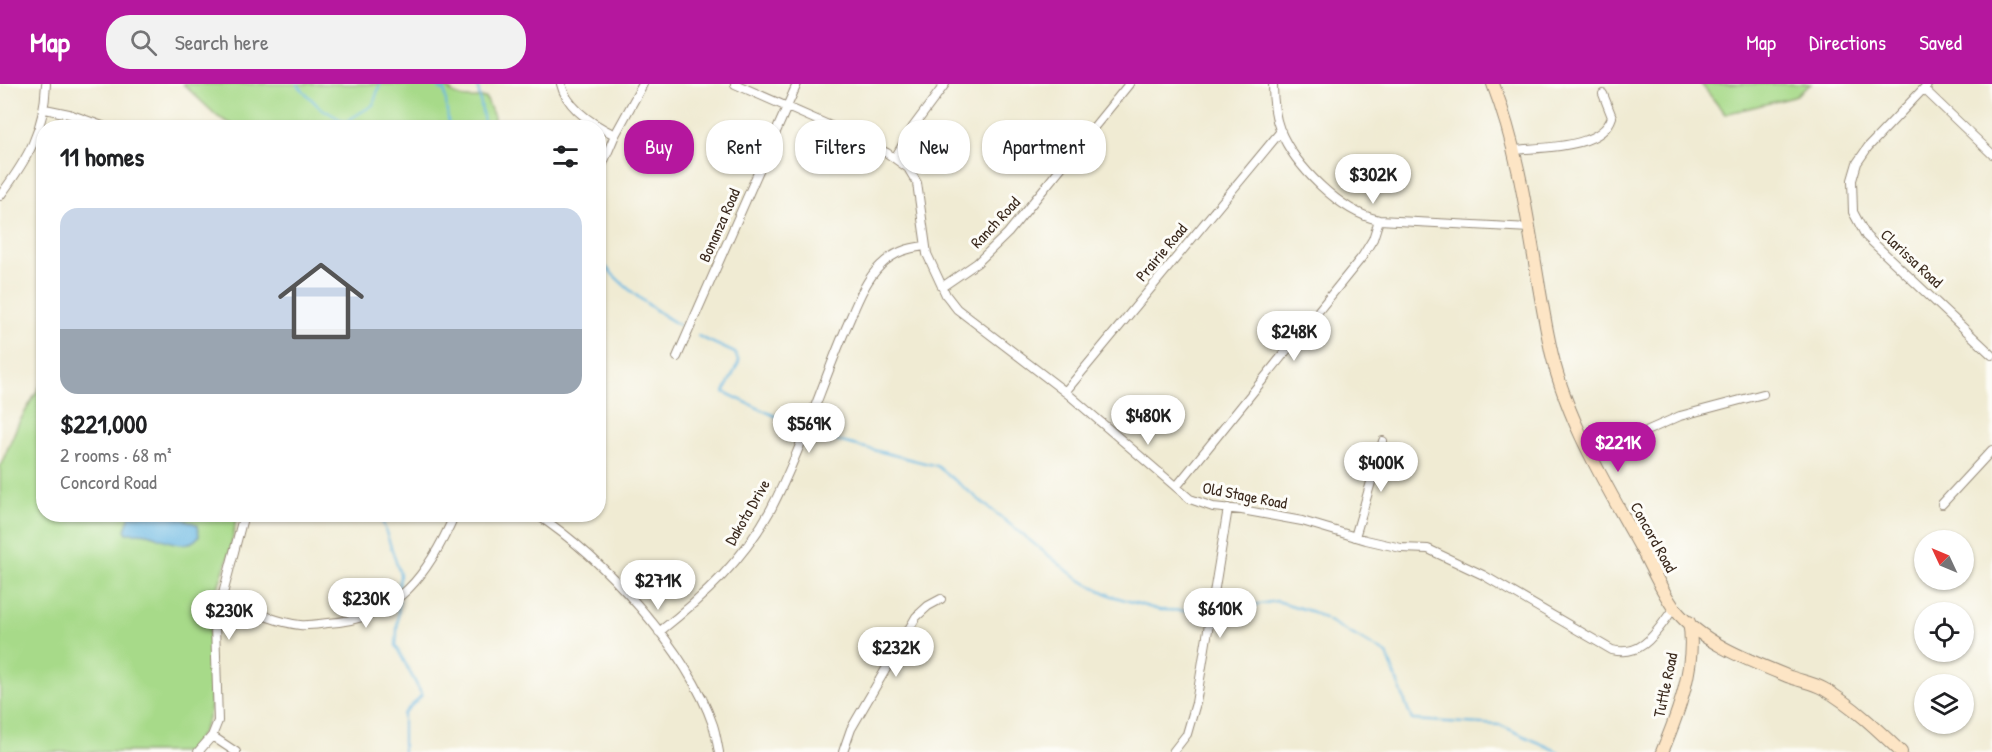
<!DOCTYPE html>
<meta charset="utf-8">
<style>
:root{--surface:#fff;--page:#f2f2f2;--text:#202124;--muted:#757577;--line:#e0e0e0;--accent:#b5179e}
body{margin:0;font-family:"Patrick Hand",sans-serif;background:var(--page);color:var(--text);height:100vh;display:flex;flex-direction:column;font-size:22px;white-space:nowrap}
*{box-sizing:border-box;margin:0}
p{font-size:20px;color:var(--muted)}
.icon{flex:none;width:33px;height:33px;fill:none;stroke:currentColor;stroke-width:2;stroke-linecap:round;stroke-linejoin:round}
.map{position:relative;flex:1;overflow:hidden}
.side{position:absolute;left:36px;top:36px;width:570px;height:402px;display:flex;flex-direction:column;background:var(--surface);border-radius:24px;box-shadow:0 2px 4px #0004}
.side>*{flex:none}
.guide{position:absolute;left:624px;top:36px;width:570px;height:54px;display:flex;gap:12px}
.needle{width:39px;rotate:314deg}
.controls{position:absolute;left:1914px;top:446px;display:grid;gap:12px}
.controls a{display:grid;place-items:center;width:60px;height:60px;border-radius:50%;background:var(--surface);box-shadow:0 2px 4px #0004;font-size:30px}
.price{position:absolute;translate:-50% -51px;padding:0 14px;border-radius:21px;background:#fff;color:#222;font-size:20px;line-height:39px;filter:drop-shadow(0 2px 3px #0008)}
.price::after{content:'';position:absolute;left:50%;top:36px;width:18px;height:14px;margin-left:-9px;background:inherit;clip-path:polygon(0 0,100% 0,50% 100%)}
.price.on{background:var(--accent);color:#fff}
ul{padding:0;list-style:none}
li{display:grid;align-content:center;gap:12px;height:318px;padding:0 24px}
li+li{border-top:2px solid var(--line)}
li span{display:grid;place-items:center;height:186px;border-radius:18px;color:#555}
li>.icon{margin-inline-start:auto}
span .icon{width:108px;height:108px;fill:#fffc;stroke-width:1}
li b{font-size:26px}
h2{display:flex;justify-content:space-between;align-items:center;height:72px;padding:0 24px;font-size:26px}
.chip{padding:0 21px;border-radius:24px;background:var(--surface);box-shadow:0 2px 4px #0004;font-size:21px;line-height:54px}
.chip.on{background:var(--accent);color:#fff}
header{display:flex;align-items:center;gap:36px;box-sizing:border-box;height:84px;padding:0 30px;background:var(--accent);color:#fff}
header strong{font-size:28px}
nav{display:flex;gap:33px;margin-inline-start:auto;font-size:21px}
.search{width:420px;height:54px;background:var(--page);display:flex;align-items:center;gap:15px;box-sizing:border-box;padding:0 21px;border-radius:24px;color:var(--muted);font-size:22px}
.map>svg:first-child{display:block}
.green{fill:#a7da89;stroke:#718254;stroke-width:1.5}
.water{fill:#69b8e3;stroke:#527180;stroke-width:1.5}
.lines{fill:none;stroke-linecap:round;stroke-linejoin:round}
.stream{stroke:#69b8e3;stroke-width:2}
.minor-casing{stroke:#968a78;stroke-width:10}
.secondary-casing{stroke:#968a78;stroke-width:14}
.minor{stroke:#fff;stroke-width:8}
.secondary{stroke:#fde5c5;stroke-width:12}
.labels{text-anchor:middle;stroke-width:6;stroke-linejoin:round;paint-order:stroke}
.street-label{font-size:16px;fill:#3b2a1e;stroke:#fdfcf7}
</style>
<header>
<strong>Map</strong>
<div class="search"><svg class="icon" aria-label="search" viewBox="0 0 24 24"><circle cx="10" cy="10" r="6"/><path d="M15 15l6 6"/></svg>Search here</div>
<nav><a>Map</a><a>Directions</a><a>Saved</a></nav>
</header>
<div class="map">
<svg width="1992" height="668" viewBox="0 0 1992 668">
<rect width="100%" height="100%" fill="#fdfcf7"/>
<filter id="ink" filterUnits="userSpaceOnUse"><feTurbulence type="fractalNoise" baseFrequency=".0167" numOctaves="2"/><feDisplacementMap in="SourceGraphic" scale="12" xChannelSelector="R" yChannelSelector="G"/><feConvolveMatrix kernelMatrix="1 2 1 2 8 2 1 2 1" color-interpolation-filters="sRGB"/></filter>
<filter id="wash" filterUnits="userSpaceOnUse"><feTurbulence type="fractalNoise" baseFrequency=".008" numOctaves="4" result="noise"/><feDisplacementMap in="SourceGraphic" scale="24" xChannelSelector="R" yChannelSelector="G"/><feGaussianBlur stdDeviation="1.35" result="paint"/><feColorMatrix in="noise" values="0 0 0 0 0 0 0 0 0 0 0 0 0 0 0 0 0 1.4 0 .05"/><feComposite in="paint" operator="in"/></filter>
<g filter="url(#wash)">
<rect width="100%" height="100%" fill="#f0ebd3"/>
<path class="green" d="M183,0H444C458,17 465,14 486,14L494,33L493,43H237L218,33Z
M1701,0H1811L1794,13L1725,30Z
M43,297L44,430L237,431L230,468L212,521L209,541L211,622C208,641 200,654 188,668H0V383L18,340Z"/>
<path class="water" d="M130,431C154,430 176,430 198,441L199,452C187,469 162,454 147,450C141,449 134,449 127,449L125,446Z"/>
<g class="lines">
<path class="stream" d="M297,0L319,23L345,38L373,21L380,0
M434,0L443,7
M444,0L449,44
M475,0L478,4L485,44
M598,174C620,201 649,223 679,241
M698,252L735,269L739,278L724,308L794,341
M814,351L937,382L1078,495L1112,512L1159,526L1200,527
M380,430L400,490L399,508
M399,516L396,562L422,611L403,630V668
M1230,525L1277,517L1313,528L1387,570L1412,636L1500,641L1559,668"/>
</g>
</g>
<g filter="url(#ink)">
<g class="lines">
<g class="minor-casing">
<path id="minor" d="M561,0C567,25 594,41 615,51
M735,0L842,47L887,69L908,84L917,99L927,170L946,211L957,225L1068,310L1190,415L1213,423L1242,426L1302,437L1366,456L1401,464L1428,465L1483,491L1612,566C1644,574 1657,546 1674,524
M1273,0C1273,15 1275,33 1280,46C1295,82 1340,128 1379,136L1530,144
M1928,0L1868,63L1857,79L1852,96L1853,128L1866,152L1992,271
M1924,5L1992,70
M45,25L69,30L108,44
M1515,66C1543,63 1602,65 1612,33L1603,10
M895,74L913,43L945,0
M598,91L615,51L643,0
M0,112C28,74 44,48 46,0
M942,203L977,179L1008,149L1129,0
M677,273L797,0
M1065,308L1281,47
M1592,371L1680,332L1763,310
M1177,402L1362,173L1373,155L1379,136
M1942,420L1992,366
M536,430C603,474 687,565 713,641C716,650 717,659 719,668
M1355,453L1383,357
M223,514C247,524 273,538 300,541C309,542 319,540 328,539C398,535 429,489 455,430
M659,548C704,513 744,475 771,425C800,369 821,303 846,244C855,224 864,197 881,181C894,168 908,164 925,162
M212,652L236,668
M198,668L212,652L218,637L215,540L244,430
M843,668L851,645L916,533L928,522L941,515
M1173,668L1187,650L1196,619L1228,424"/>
</g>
<g class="secondary-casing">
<path id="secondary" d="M1493,0C1525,83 1531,170 1549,257C1563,331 1605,399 1641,464C1651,482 1662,508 1674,524C1701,559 1750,577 1790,593C1801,597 1814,599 1824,605C1853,622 1877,645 1901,668
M1662,668C1678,630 1697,580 1689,538"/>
</g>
<use href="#minor" class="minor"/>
<use href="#secondary" class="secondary"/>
</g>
</g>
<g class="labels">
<g class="street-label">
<text transform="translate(995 138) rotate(-47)" y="6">Ranch Road</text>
<text transform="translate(719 141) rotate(-66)" y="6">Bonanza Road</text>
<text transform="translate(1161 168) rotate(-50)" y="6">Prairie Road</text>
<text transform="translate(1912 174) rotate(43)" y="6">Clarissa Road</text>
<text transform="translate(1245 411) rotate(11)" y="6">Old Stage Road</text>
<text transform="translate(747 428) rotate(-60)" y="6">Dakota Drive</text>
<text transform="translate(1654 453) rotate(61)" y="6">Concord Road</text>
<text transform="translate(1665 601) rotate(-78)" y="6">Tuttle Road</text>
</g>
</g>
</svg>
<div class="controls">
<a><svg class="needle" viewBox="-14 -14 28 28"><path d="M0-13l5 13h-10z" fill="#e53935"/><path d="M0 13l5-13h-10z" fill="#757577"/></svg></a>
<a><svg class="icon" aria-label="locate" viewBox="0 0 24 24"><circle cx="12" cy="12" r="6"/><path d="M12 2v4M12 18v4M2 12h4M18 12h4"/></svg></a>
<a><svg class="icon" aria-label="layers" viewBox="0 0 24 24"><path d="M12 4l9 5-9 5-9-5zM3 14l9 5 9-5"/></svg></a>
</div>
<b class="price" style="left:1373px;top:121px">$302K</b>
<b class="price" style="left:1294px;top:278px">$248K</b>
<b class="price" style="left:1148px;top:362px">$480K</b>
<b class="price" style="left:809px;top:370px">$569K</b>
<b class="price on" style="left:1618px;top:389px">$221K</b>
<b class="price" style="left:1381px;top:409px">$400K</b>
<b class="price" style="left:658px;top:527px">$271K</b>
<b class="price" style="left:366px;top:545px">$230K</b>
<b class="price" style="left:1220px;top:555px">$610K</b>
<b class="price" style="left:229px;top:557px">$230K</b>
<b class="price" style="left:896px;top:594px">$232K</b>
<div class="guide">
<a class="chip on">Buy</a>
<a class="chip">Rent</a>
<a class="chip">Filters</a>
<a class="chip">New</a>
<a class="chip">Apartment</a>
</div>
<section class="side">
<h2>11 homes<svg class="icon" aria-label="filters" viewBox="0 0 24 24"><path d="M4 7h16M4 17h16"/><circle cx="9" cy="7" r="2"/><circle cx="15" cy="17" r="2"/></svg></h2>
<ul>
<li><span style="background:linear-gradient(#c9d6e8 65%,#9aa5b1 0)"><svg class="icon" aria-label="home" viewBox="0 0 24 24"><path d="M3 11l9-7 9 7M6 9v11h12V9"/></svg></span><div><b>$221,000</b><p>2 rooms · 68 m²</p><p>Concord Road</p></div></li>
</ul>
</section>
</div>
